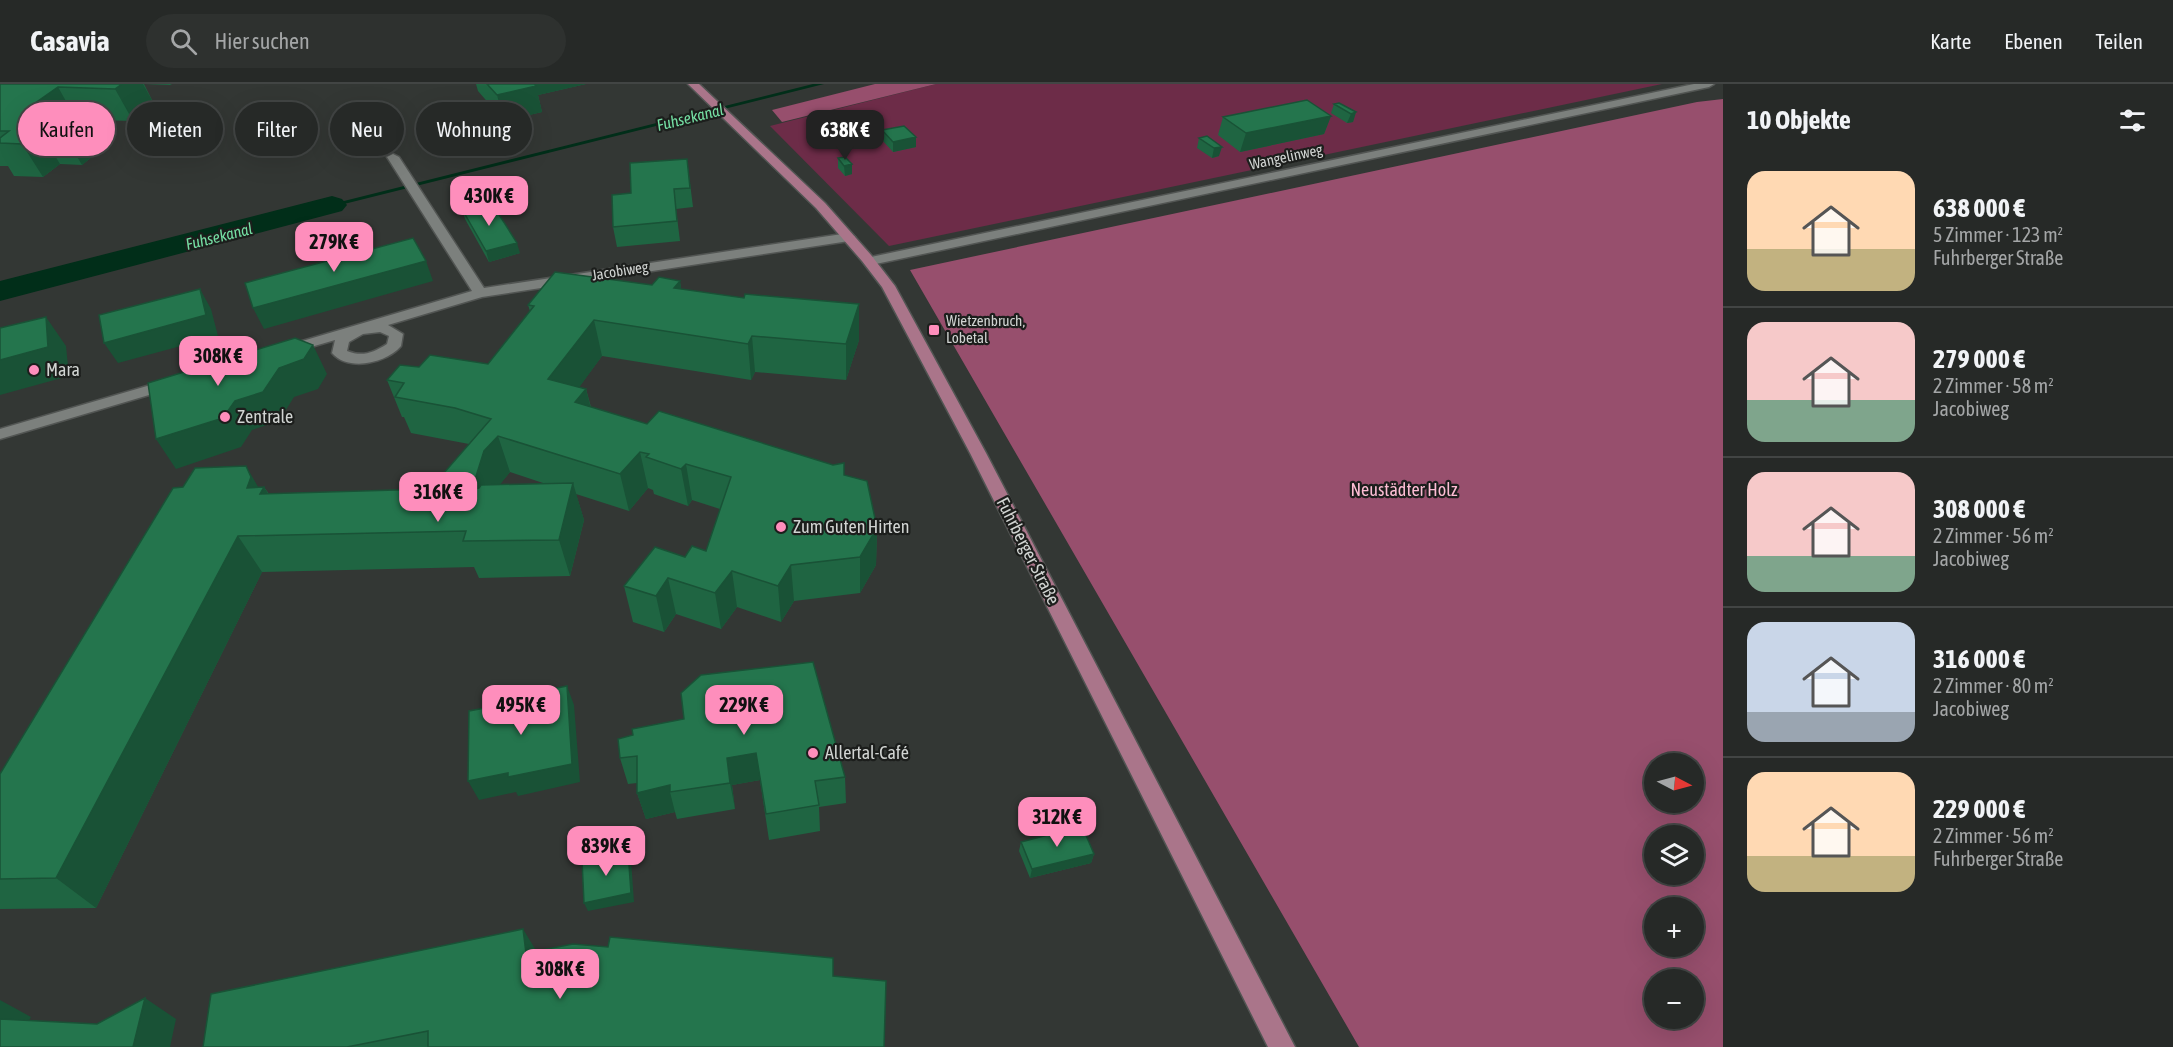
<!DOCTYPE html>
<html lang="de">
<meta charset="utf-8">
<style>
:root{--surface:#262927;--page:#2e312f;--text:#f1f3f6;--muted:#a4a6a7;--line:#424544;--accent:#fe8ebc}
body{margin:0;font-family:"Asap Condensed",sans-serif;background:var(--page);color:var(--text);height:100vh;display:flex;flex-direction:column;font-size:22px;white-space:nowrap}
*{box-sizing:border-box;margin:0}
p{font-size:20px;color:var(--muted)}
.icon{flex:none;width:33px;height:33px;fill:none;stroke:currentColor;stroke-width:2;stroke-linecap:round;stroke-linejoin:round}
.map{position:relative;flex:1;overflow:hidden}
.drawer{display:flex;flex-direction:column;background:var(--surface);width:450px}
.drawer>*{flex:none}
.hud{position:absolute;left:18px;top:18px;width:570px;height:54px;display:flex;gap:12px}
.needle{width:39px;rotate:96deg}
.controls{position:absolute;left:1644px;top:669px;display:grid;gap:12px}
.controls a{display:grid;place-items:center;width:60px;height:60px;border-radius:50%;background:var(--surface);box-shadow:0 6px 24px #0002,0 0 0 2px var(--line);font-size:30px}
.price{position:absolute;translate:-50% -51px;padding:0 14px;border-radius:12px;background:var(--accent);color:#111;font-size:20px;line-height:39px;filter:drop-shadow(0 2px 3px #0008)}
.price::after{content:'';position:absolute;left:50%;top:36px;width:18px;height:14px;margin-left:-9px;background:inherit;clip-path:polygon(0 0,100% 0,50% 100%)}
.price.selected{background:#222;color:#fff}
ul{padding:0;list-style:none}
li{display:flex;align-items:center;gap:18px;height:150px;padding:0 24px}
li+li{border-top:2px solid var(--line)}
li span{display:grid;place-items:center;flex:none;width:168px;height:120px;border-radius:18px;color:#555}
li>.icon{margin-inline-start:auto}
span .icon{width:72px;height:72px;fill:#fffc;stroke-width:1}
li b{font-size:26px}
h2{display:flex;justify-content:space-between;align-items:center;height:72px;padding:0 24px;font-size:26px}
.pill{padding:0 21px;border-radius:27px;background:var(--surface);box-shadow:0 6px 24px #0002,0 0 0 2px var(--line);font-size:21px;line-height:54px}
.pill.selected{background:var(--accent);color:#111}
header{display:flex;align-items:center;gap:36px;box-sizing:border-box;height:84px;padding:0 30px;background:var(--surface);border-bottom:2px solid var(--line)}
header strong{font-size:28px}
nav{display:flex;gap:33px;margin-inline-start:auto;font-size:21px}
.search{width:420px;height:54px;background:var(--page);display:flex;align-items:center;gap:15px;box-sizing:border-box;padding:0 21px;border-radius:33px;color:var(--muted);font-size:22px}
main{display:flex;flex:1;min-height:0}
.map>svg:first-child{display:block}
.green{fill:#6d2c48}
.forest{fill:#974f6d;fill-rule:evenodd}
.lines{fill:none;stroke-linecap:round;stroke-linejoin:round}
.stream{fill:#012e19;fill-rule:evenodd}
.canal{fill:#012e19;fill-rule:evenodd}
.minor-casing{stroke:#525553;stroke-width:3}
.major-casing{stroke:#525553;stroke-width:3}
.minor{fill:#7c807d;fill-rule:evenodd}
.major{fill:#aa758a;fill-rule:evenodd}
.wall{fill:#1f6542;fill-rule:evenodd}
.shaded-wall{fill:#195236}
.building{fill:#24754d;stroke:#195236;stroke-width:1.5}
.poi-dot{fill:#fe8ebc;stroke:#1c1e1c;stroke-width:2}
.labels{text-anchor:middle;stroke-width:4.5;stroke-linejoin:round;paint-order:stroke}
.far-street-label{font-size:15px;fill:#d1d4d2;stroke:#1c1e1c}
.far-poi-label{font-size:15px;fill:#d1d4d2;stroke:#1c1e1c;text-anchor:start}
.far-water-label{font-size:16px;font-style:italic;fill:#75e0a4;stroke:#1c1e1c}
.poi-label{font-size:18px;fill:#d1d4d2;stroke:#1c1e1c;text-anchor:start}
.park-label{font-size:18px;fill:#fdbdd4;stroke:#1c1e1c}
.street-label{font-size:18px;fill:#d1d4d2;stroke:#1c1e1c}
</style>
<header>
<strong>Casavia</strong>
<div class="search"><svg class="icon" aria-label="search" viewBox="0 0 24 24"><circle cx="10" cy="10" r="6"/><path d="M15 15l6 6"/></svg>Hier suchen</div>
<nav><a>Karte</a><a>Ebenen</a><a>Teilen</a></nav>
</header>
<main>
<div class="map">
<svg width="1723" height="963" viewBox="0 0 1723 963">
<rect width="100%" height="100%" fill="#333734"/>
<path class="green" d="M936,0H1662L889,162L770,42Z"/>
<path class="forest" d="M875,0H936L782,38L772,26Z
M1723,15V963H1359L910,186L1697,18ZM1654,680H1694V718H1654ZM1654,752H1694V790H1654ZM1654,824H1694V862H1654ZM1654,896H1694V934H1654Z"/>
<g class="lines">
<path class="stream" d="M813,0H824L332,123L328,121Z"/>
<path class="canal" d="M332,112L342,115L347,121L342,127L0,217V197Z"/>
<g class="minor-casing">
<path id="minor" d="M1694,0H1714L1709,3L871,181L864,177L871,173Z
M393,70L399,73L484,204L849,149L855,153L849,157L482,213L388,241L403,250L401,262C387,279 348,288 332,269L335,256L287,270L282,269L280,266L282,263L472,207L387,73ZM380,248L389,252L387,260C373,269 362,273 347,267L349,258L363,250Z
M171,295L179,300L176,303L0,355V345Z"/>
</g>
<g class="major-casing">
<path id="major" d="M688,0H699L825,119L871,171L895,202L986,369L1295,963H1268L970,369L882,203L862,177L816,124Z"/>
</g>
<use href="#minor" class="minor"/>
<use href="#major" class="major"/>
</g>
<path class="wall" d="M0,0H172L170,1L144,0L154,20L133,37L96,36L109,59L82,81L60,80L43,93L14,92L8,82H0Z
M476,0H586L538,11L542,28L504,37L478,7Z
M1334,20L1356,28L1353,38L1347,39L1331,29Z
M1331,32L1324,50L1240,68L1218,51L1223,33Z
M882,46L916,63L893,68L882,56Z
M1207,52L1219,72L1212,74L1197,64L1199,54Z
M838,74L852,80V90L845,92L838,84Z
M687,75L693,123L676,125L680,157L617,163L613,143L631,109Z
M462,125L520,169L489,178L465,135Z
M680,197L681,205L859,256L846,296L755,288L751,296L602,272L579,303L586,305L591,323L647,340L844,391L877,444L876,481L860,509L794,517L781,538L737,523L721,545L676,530L664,548L633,538L624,502L685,473L706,467L720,425L692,416L688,422L654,410L653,406L648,404L629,427L576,410L584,436L570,492L479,494L474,483L262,488L96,824L0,825V690L259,403H264L269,410L430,405L469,360L411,349L404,333H402L387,296L419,283L488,280L530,227L528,221ZM510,388L546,400H500Z
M618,655L845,693L846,719L819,723L820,747L769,756L760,696L732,701L735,725L677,735L675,728L646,735L637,709V699L628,700L620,674Z
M1021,758L1094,770L1091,779L1030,794L1019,767Z
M536,867L834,892L884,963H203Z"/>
<path class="shaded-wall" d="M122,0H143L154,20L133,37L115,5Z
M526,0H586L538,11L542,28L504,37L497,11Z
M58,3L76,35L28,24Z
M91,26L109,59L82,81L62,47Z
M1356,28L1353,38L1347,39L1351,30Z
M1331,32L1324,50L1240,68L1246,49Z
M40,47L60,80L43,93L22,60Z
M916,53V63L893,68V58Z
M1222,63L1219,72L1212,74L1214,64Z
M852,80V90L845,92L844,82Z
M517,159L520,169L489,178L486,167Z
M426,177L433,197L264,245L253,224Z
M680,197L685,232L674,204Z
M200,205L211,225L218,252L118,279L104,259Z
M859,220V256L846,296V260Z
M46,233L66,262L69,292L0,311V276Z
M594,236L602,272L559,331L548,295Z
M752,252L755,288L751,296L748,260Z
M313,261L327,290L318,305L294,313L279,337L252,346L241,363L176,385L156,355L235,317L279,284Z
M586,305L595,341L575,318Z
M498,352L510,388L498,403L472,405L484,367Z
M640,368L648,404L629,427L620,390Z
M686,380L692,416L688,422L681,385Z
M246,382L261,408L264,403L286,439L247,404Z
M573,399L584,436L570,492L559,456Z
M877,444L876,481L860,509V473Z
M238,452L262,488L96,824L56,794Z
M791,481L794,517L781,538L778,502Z
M732,487L737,523L721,545L715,509Z
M668,494L676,530L664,548L656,512Z
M567,602L574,621L580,698L518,712L516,708L479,716L468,697Z
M756,669L760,696L732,701L735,725L730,699L727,674Z
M670,701V708L675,728L646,735L637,709Z
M628,767L631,776L634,818L588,827L584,819Z
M1094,770L1091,779L1030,794L1032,785Z
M523,845L537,868L526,869Z
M145,914L176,935L170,963H133Z
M0,916L31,933L18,954L0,945Z"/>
<path class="building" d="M0,0H122L115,5L58,3L28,24L91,26L62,47H40L22,60L0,59V54L9,47H0Z
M487,0H534L536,2L497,11Z
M1307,16L1331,32L1246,49L1223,33Z
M1339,19L1356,28L1351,30L1334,20Z
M904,42L916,53L893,58L882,46Z
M1207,52L1222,63L1214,64L1199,54Z
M845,73L852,80L844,82L838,74Z
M687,75L690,104L674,105L677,137L613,143L612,111L631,109L630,79Z
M491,118L517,159L486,167L462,125Z
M413,154L426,177L253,224L245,199Z
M555,188L652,201L659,193L680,197L674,204L744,214L745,210L859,220L846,260L752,252L748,260L594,236L548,295L586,305L575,318L647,340L659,327L833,381L844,379V391L867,397L877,444L860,473L791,481L778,502L732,487L715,509L668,494L656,512L624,502L655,463L685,473L692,462L706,467L731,393L686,380L681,385L646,373L649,370L640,368L620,390L498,352L484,367L472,405L479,404L481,401L573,399L559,456L463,457L466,447L238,452L56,794L0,795V690L173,404L183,403L195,384L246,382L251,393L247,404L264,403L260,410L430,405L491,335L455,324L395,313L404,299L387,296L400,281L419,283L430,271L488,280L534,222L528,221Z
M200,205L206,231L104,259L99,231Z
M46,233L48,263L0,276V244Z
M295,254L313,261L304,275L279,284L263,308L235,317L223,334L156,355L148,299Z
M813,578L845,693L815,697L819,721L766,730L756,669L727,674L730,699L670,708V701L637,709V672L620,674L618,655L633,651L632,645L684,635L681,609L701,591Z
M567,602L572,680L508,693V689L468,697L469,627L507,620V614Z
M1082,742L1094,770L1032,785L1021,758Z
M628,767L631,809L584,819L582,776Z
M523,845L526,869L573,860L608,863L610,853L833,874V892L886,897L884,963H428V947L347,963H203L211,910Z
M145,914L133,963H0V935L97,940Z"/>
<g class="poi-dot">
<rect x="928" y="240" width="12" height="12" rx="3"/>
<circle cx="34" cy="286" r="6"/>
<circle cx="225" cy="333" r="6"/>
<circle cx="781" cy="443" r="6"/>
<circle cx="813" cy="669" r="6"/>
</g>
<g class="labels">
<g class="far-street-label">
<text transform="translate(1286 73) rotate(-12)" y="5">Wangelinweg</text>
<text transform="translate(620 187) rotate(-9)" y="5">Jacobiweg</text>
</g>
<g class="far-poi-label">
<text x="946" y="242">Wietzenbruch,<tspan x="946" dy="17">Lobetal</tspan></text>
</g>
<g class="far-water-label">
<text transform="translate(690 33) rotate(-14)" y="6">Fuhsekanal</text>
<text transform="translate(219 152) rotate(-14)" y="6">Fuhsekanal</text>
</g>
<g class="poi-label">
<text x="46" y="292">Mara</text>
<text x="237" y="339">Zentrale</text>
<text x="793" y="449">Zum Guten Hirten</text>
<text x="825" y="675">Allertal-Café</text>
</g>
<g class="park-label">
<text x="1404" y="412">Neustädter Holz</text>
</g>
<g class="street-label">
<text transform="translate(1028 467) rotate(63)" y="6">Fuhrberger Straße</text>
</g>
</g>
</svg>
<div class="controls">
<a><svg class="needle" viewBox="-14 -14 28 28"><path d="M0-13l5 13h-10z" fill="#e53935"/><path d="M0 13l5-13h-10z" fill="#a4a6a7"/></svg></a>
<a><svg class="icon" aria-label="layers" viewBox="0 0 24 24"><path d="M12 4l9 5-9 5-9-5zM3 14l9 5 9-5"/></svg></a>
<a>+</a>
<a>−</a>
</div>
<b class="price selected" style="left:845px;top:77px">638K €</b>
<b class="price" style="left:489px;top:143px">430K €</b>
<b class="price" style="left:334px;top:189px">279K €</b>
<b class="price" style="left:218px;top:303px">308K €</b>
<b class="price" style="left:438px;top:439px">316K €</b>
<b class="price" style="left:521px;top:652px">495K €</b>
<b class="price" style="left:744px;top:652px">229K €</b>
<b class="price" style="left:1057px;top:764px">312K €</b>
<b class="price" style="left:606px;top:793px">839K €</b>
<b class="price" style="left:560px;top:916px">308K €</b>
<div class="hud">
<a class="pill selected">Kaufen</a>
<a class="pill">Mieten</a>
<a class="pill">Filter</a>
<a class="pill">Neu</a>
<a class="pill">Wohnung</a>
</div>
</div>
<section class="drawer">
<h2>10 Objekte<svg class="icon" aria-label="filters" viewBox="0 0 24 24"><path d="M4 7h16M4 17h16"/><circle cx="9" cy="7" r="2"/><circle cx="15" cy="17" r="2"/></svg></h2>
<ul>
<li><span style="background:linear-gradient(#ffd9b3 65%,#c2b280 0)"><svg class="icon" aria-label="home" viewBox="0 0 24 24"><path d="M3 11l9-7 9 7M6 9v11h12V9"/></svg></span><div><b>638 000 €</b><p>5 Zimmer · 123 m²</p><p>Fuhrberger Straße</p></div></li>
<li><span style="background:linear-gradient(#f6c9c9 65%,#7fa58c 0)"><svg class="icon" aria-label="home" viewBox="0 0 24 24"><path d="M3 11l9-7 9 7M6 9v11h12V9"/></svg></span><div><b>279 000 €</b><p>2 Zimmer · 58 m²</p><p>Jacobiweg</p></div></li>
<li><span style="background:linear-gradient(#f6c9c9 70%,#7fa58c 0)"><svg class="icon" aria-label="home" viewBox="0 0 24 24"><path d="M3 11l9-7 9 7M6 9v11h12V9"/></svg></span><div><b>308 000 €</b><p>2 Zimmer · 56 m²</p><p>Jacobiweg</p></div></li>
<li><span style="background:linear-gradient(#c9d6e8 75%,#9aa5b1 0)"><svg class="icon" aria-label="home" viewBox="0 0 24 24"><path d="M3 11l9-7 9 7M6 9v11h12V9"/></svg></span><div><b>316 000 €</b><p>2 Zimmer · 80 m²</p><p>Jacobiweg</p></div></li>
<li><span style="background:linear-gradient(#ffd9b3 70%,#c2b280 0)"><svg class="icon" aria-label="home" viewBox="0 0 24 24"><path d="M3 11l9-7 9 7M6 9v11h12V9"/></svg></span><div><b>229 000 €</b><p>2 Zimmer · 56 m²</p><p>Fuhrberger Straße</p></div></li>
</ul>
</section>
</main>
